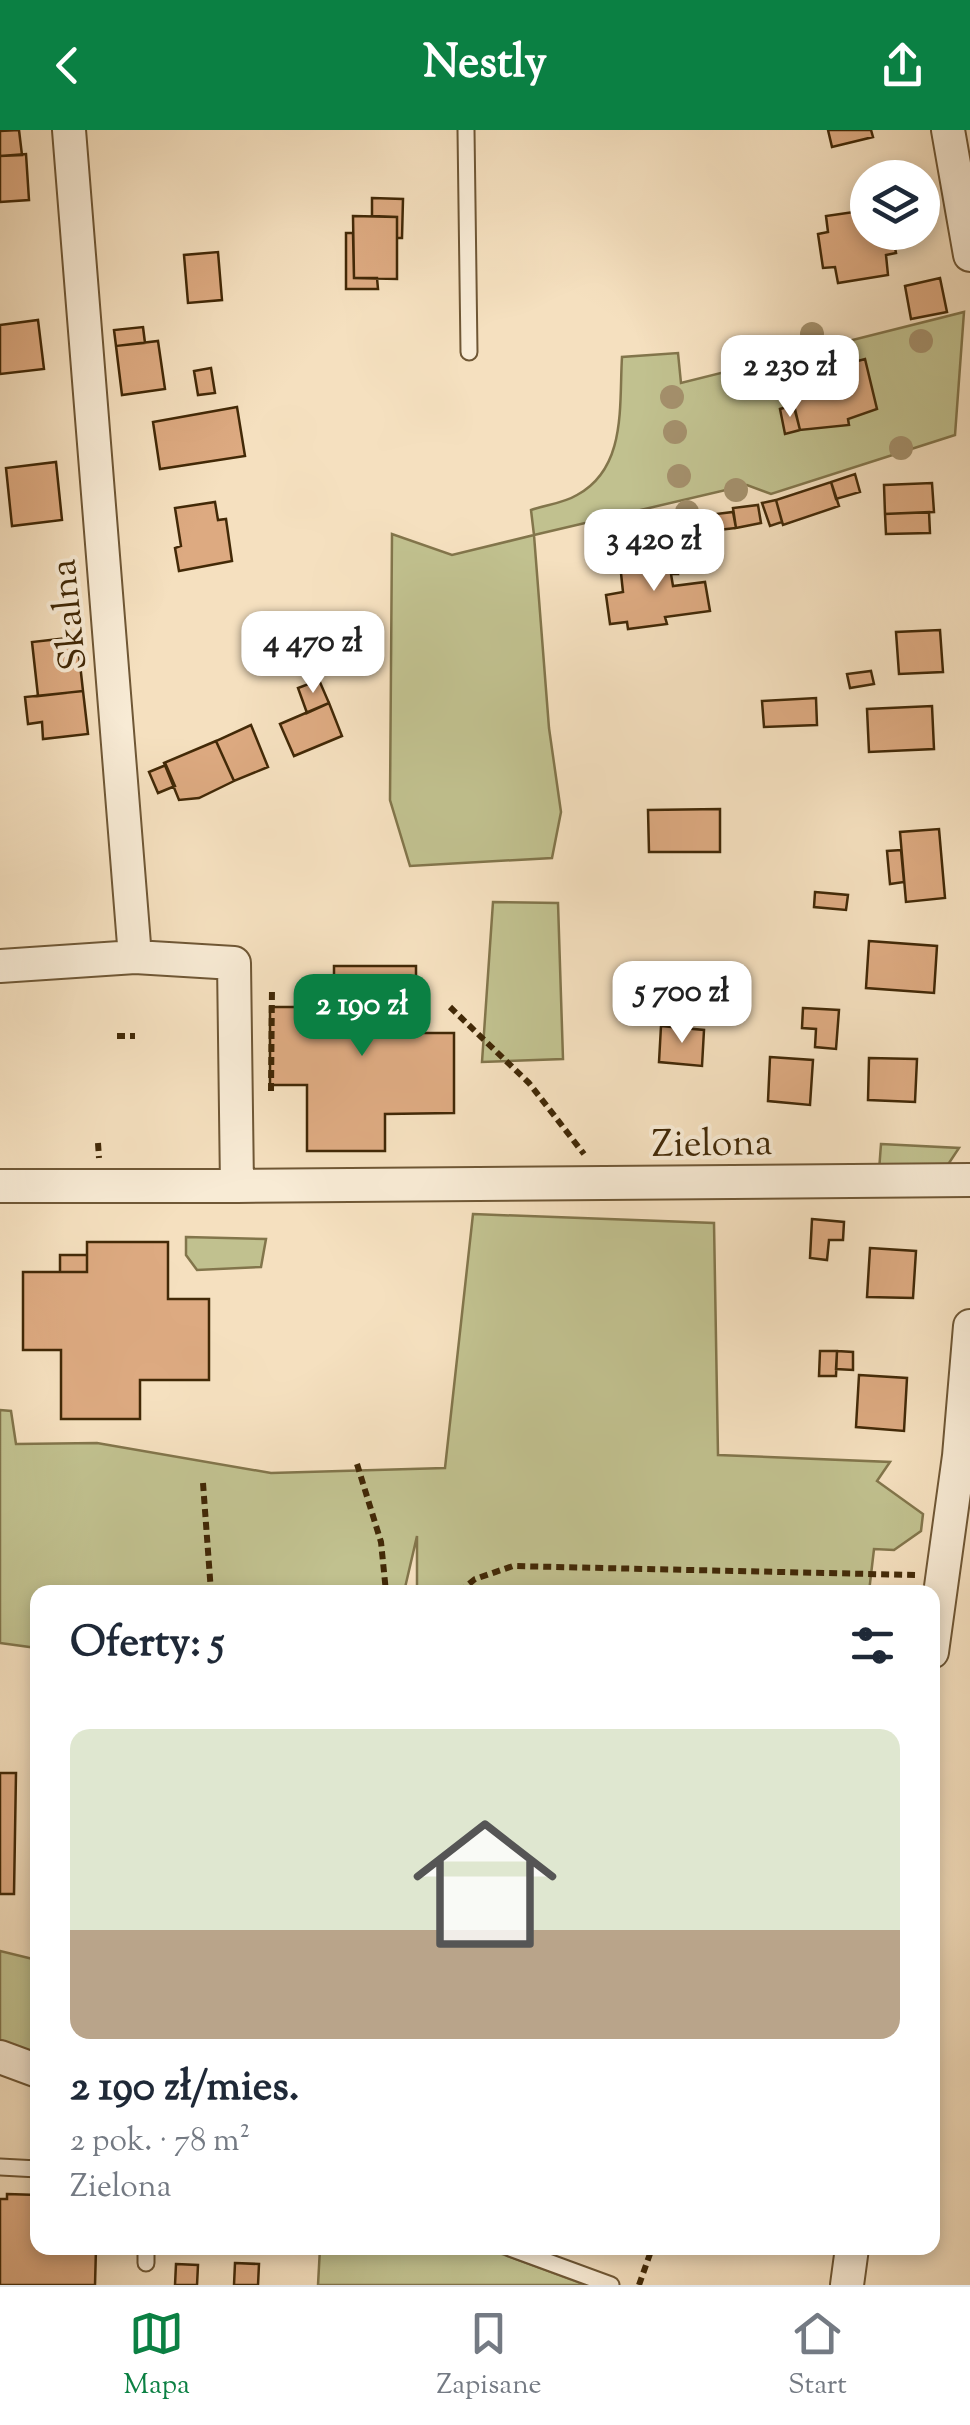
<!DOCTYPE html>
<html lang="pl">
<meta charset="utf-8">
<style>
:root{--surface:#fff;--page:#f6f6f7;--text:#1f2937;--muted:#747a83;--line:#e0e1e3;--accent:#0b8043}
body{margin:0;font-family:"Sorts Mill Goudy",serif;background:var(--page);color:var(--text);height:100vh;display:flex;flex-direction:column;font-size:38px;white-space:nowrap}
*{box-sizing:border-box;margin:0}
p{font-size:32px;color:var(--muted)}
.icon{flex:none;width:55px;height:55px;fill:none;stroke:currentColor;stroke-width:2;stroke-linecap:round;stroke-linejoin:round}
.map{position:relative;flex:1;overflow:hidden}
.side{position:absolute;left:30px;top:1455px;width:910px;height:670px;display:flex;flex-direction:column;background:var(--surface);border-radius:20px;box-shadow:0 5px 15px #0003}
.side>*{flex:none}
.controls{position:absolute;left:850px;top:30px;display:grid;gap:20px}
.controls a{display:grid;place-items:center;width:90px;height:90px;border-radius:50%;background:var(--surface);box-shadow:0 5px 15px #0003;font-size:50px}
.price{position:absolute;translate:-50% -85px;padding:0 22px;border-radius:20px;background:#fff;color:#222;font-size:32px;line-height:65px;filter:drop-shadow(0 2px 5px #0008)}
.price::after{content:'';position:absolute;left:50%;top:60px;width:30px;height:22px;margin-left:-15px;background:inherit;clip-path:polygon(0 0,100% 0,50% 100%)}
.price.current{background:var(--accent);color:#fff}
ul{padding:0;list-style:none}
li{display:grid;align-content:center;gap:20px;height:530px;padding:0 40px}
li+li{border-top:2px solid var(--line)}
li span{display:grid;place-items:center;height:310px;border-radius:20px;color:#555}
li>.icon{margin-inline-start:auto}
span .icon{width:180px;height:180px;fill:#fffc;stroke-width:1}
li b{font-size:42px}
h2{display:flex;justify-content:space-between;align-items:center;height:120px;padding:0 40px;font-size:42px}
header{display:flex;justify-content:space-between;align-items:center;height:130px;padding:0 40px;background:var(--accent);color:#fff;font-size:45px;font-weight:800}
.menu{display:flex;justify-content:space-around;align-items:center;height:140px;border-top:2px solid var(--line);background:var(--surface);font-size:28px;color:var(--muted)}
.menu a{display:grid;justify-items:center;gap:5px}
.menu .current{color:var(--accent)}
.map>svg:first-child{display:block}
.green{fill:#c1c18f;stroke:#82754b;stroke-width:2.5}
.building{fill:#ddaa81;stroke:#422907;stroke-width:2.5}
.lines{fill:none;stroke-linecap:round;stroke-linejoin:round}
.service-casing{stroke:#6f5735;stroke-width:19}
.minor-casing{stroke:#6f5735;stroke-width:36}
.path{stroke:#422907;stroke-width:6;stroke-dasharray:8 5;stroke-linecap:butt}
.service{stroke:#f8ebd5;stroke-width:15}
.minor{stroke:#f8ebd5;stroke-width:32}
.tree{fill:#a4906c}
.labels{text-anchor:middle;stroke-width:8;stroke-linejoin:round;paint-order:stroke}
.street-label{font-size:38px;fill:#422907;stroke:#f8ebd5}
</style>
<header><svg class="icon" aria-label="back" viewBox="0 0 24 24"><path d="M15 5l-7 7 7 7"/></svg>Nestly<svg class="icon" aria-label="share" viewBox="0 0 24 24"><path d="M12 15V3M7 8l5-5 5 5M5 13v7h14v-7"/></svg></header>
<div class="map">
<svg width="970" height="2155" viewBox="0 0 970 2155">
<rect width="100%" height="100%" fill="#f5e0bf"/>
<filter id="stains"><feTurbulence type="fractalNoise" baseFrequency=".002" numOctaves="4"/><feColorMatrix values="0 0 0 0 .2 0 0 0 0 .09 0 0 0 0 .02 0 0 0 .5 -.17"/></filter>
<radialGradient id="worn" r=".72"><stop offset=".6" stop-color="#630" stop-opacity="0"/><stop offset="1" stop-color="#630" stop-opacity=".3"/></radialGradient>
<path class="green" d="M964,182L955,305L771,364L747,355L534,405L549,598L561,682L552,728L410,736L390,670L392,404L452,425L534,405L531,380C546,375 564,373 577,365C627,338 619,275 622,227L678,223L681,253Z
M493,772L558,773L563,929L482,932Z
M881,1014L959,1018L947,1036L879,1041Z
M473,1084L714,1093L718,1325L890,1332L877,1351L923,1384L921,1401L894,1420L874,1419L869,1462H417V1406L404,1462H38L37,1518L0,1513V1280L11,1281L16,1314L97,1313L271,1343L445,1338Z
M186,1107L266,1109L261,1137L197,1140L186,1125Z
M0,1821L37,1830V1924L0,1910Z
M320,2118H486L586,2155H318Z"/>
<path class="building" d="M19,0L22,25L0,26V1Z
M828,0H871L873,7L832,17Z
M26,24L29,70L0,72V26Z
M372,68L403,69L402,108H397V87L372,86Z
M868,80V102H892L896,123L886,125L888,145L838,153L835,137L823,138L818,104L828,102L826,86Z
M353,86L397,87V149L354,148Z
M346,103H353L354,148H377L378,159H346Z
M218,122L222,170L188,173L184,125Z
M940,148L947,182L911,189L905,156Z
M38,190L44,239L0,244V195Z
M143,197L145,213L116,216L114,200Z
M158,211L165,259L122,265L116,216Z
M865,229L877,279L848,289L849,295L800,300L787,250Z
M211,238L215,263L198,265L194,241Z
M794,275L800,300L785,304L780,279Z
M237,277L245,326L160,339L153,292Z
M56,332L62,390L12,396L6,338Z
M855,344L860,362L836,369L831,352Z
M831,352L839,376L783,395L776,370Z
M932,353L934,382L885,384L884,355Z
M776,370L782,392L770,396L762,373Z
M215,372L218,390L226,389L232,431L179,441L175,418L181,416L175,378Z
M758,375L761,393L736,398L733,378Z
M733,382L736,398L718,400L716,384Z
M929,382L930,403L886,404L885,384Z
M654,425L657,429L675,426L678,444H671L673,456L705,452L710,481L665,487L667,494L628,499L627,492L610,494L606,465L623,462L620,434Z
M940,500L943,542L899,544L896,502Z
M77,507L83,561L38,566L32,512Z
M871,541L874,554L850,558L847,544Z
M319,550L329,573L307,583L298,558Z
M83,561L88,604L43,609L42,592L28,594L25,567Z
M816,568L817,595L764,597L762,571Z
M329,573L342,606L294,626L280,594Z
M932,576L934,619L869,622L867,579Z
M251,595L268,637L234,651L216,611Z
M216,611L234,651L199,668L179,670L164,633Z
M166,635L175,656L158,663L149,642Z
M720,679V722H649L648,680Z
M939,699L945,768L906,772L900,702Z
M901,720L904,752L890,754L887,721Z
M815,762L848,765L846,780L814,777Z
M869,811L937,816L934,863L866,858Z
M334,836H416V903H454V983L385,984V1021H307V955H270V877H334Z
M306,859H334V877H306Z
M803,878L839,880L836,919L815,917L816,899L802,898Z
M661,896L704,900L702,936L659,932Z
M770,927L813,930L810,975L768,971Z
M869,928L917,929L915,972L868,970Z
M812,1089L844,1092L843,1110H829L827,1130L810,1128Z
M87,1112H168V1169H209V1250H140V1289H61V1220H23V1142H87Z
M870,1118L916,1121L913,1168L867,1167Z
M60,1125H87V1142H60Z
M820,1221H837L836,1246H819Z
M837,1221L853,1222V1240L836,1239Z
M859,1245L907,1248L904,1301L856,1297Z
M0,1643H16L14,1764H0Z
M7,2064L38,2065V2118H96L95,2155H0V2069H7Z
M235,2133L259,2134L258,2155H234Z
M176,2134L198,2135L197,2155H175Z"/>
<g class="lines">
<g class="service-casing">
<path id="service" d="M466,0L469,222
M0,2037L38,2039
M510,2118L611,2155
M146,2133V2118"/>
</g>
<g class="minor-casing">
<path id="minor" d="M948,0L970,125
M135,827L234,833L237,1056L970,1050
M0,836L135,827L69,0
M0,1056H237
M932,1522L959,1326L970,1196
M0,1927L38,1941
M847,2155L852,2118"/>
</g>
<path class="path" d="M450,877L529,953L584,1024
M117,906H135
M271,961L272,858
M98,1013L99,1028
M357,1334L381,1412L386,1462
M203,1353L211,1462
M459,1462L475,1449L513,1436L915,1445
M639,2155L652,2118"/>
<use href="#service" class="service"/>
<use href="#minor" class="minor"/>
</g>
<g class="tree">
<circle cx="812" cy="204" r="12"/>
<circle cx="921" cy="211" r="12"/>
<circle cx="742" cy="250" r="12"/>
<circle cx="672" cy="267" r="12"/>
<circle cx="675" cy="302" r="12"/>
<circle cx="901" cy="318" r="12"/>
<circle cx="679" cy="346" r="12"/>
<circle cx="736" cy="360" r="12"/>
<circle cx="687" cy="382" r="12"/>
</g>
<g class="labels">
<g class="street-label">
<text transform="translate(67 485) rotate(-96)" y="13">Skalna</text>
<text transform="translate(712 1012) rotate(-1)" y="13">Zielona</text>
</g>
</g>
<rect width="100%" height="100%" filter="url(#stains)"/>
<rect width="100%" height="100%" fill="url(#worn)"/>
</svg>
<div class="controls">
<a><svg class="icon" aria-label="layers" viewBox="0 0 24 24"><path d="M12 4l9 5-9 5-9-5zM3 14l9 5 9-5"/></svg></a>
</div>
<b class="price" style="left:790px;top:290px">2 230 zł</b>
<b class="price" style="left:654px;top:464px">3 420 zł</b>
<b class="price" style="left:313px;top:566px">4 470 zł</b>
<b class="price" style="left:682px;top:916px">5 700 zł</b>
<b class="price current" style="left:362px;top:929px">2 190 zł</b>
<section class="side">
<h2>Oferty: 5<svg class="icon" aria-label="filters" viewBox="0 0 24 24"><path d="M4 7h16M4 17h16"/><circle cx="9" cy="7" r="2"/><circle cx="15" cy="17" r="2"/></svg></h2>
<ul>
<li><span style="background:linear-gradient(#dfe7d0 65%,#b9a48a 0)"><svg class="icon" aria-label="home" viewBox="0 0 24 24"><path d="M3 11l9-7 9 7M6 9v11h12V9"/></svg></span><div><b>2 190 zł/mies.</b><p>2 pok. · 78 m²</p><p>Zielona</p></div></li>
</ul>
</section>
</div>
<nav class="menu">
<a class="current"><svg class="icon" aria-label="map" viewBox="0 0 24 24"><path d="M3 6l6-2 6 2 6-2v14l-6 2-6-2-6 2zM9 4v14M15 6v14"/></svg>Mapa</a>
<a><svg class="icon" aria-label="saved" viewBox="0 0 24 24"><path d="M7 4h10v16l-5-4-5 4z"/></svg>Zapisane</a>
<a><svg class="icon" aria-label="home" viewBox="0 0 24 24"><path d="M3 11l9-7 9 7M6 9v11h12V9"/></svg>Start</a>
</nav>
